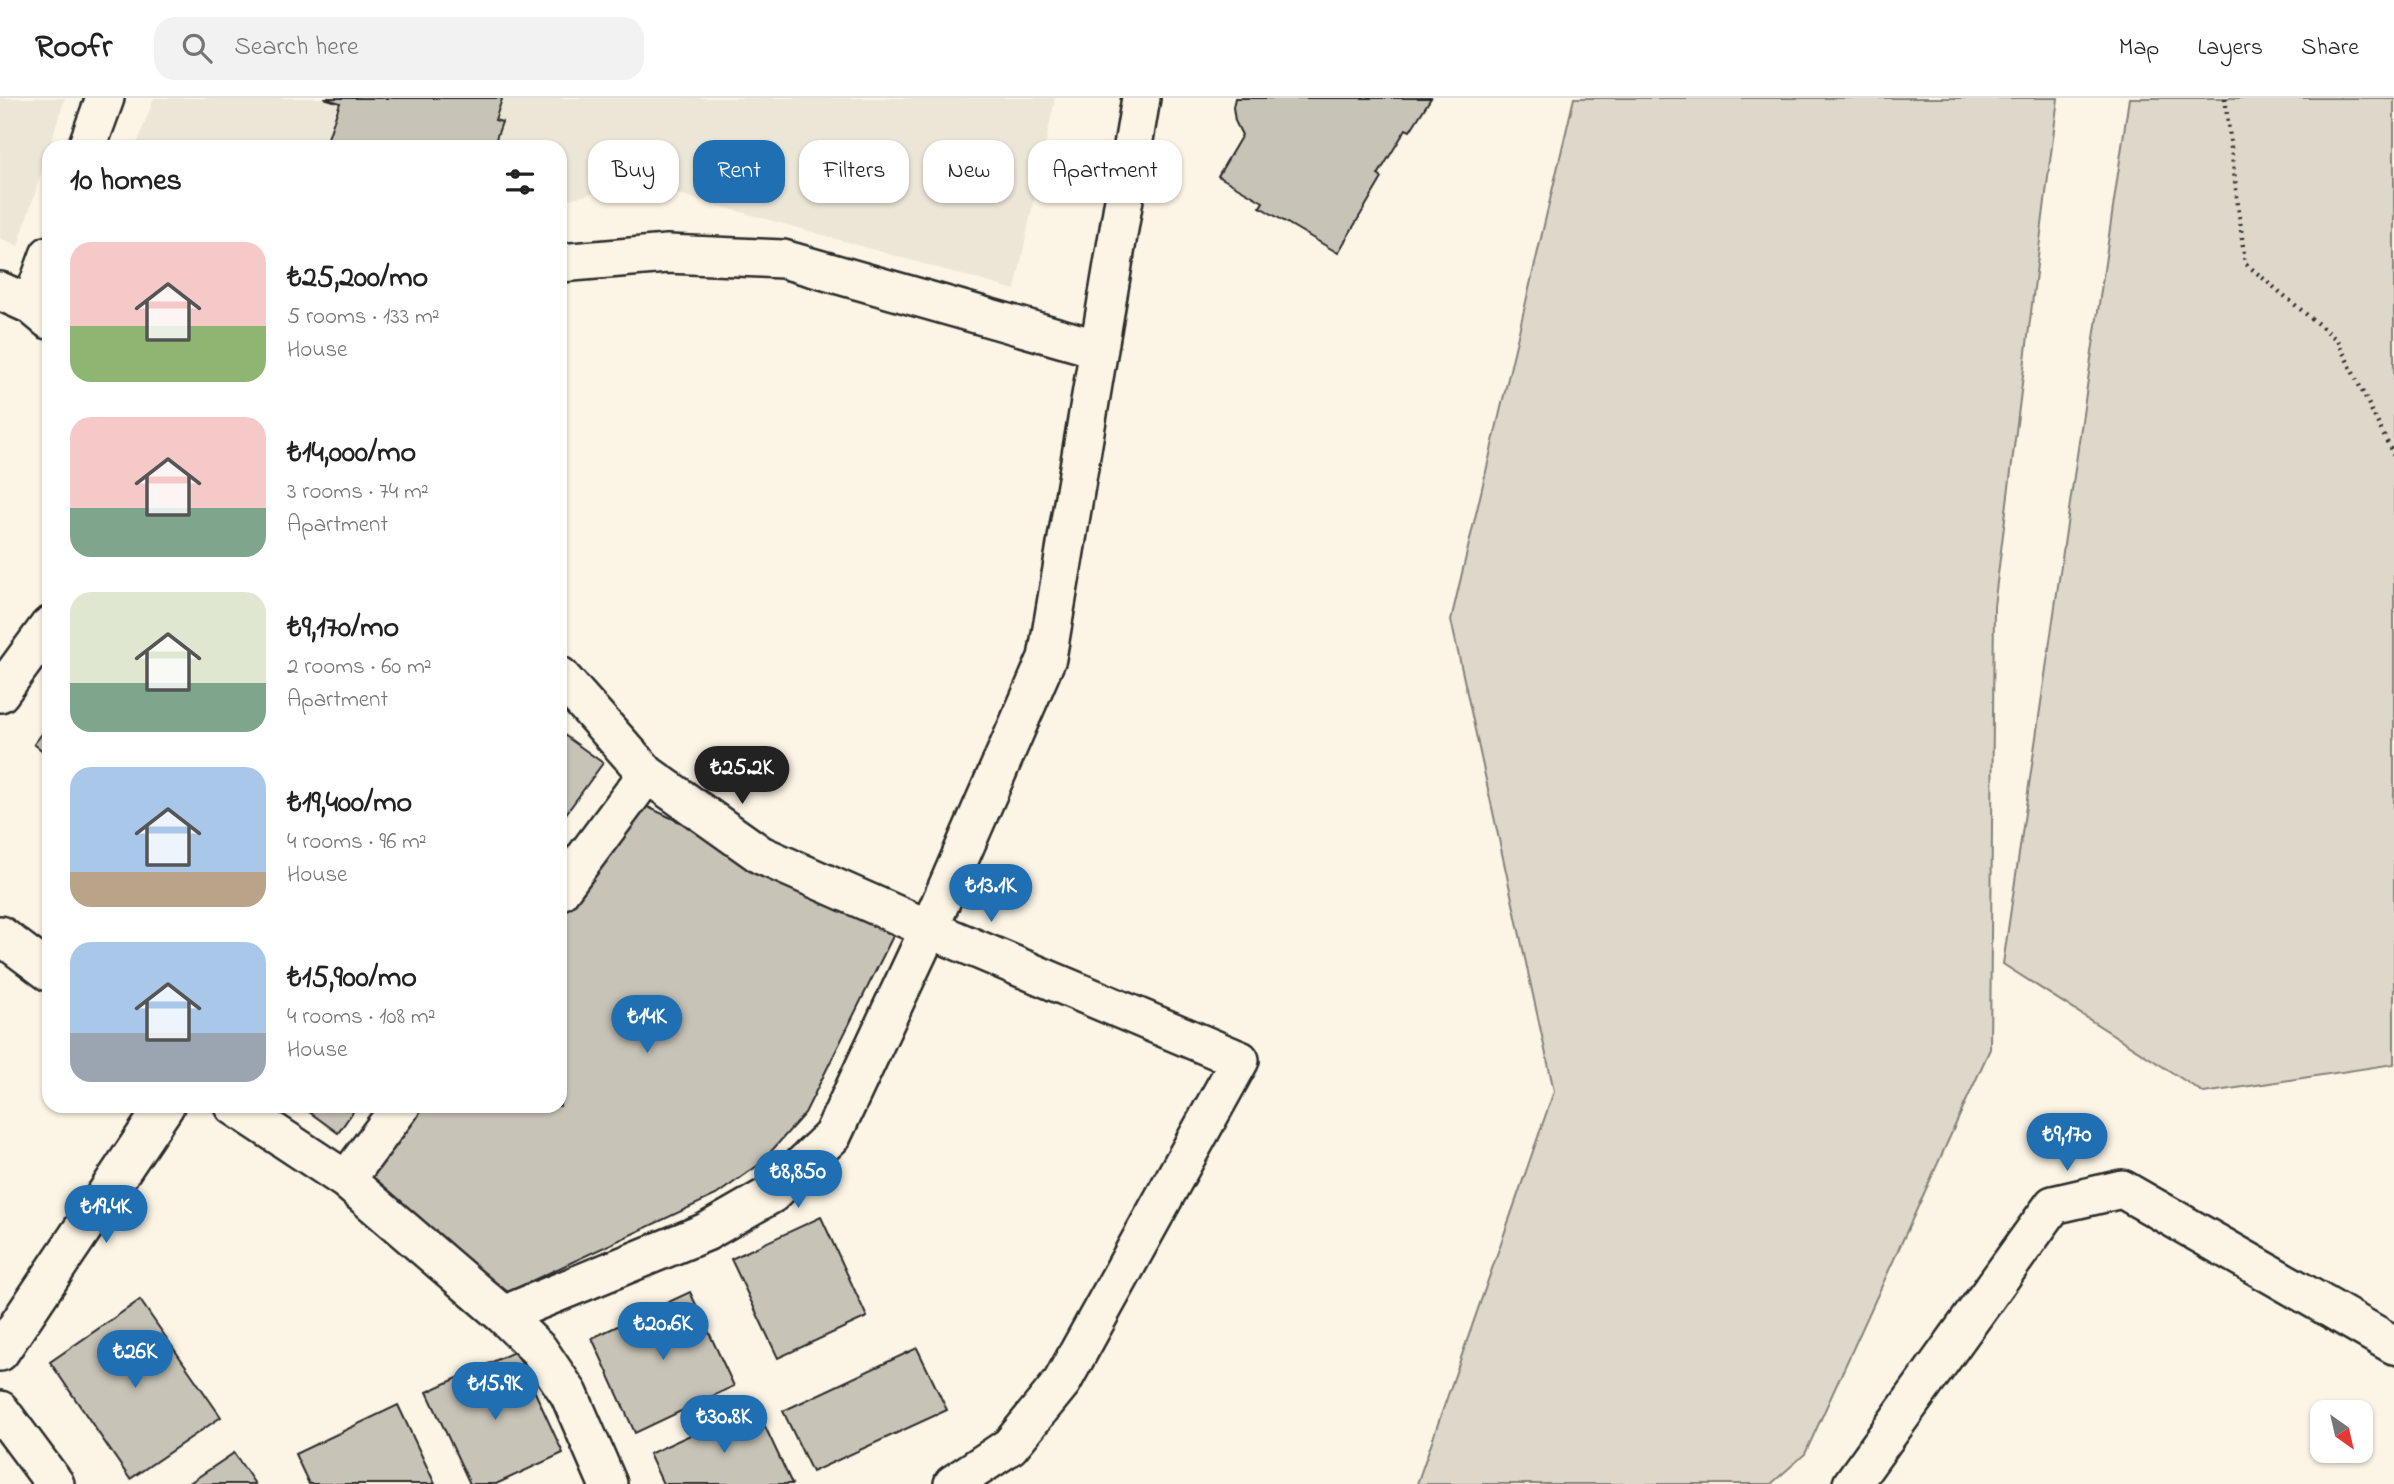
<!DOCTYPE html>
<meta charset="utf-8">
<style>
:root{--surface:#fff;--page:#f2f2f2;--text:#222;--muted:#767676;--line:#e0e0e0;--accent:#1f6fb2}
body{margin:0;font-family:"Indie Flower",sans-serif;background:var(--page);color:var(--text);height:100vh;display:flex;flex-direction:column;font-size:26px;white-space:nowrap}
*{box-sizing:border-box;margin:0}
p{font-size:23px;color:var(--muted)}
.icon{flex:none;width:38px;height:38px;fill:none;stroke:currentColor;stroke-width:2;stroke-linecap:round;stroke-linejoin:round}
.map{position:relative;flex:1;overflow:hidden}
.sheet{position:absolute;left:42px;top:42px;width:525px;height:973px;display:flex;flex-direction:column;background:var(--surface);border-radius:21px;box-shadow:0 2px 5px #0004}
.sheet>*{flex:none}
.banner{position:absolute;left:588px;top:42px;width:665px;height:63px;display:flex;gap:14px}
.needle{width:46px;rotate:146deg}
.fabs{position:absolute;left:2310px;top:1302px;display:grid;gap:14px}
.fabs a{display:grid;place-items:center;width:63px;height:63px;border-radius:14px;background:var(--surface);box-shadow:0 2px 5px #0004;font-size:35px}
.price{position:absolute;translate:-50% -60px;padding:0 16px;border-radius:24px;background:var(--accent);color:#fff;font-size:23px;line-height:46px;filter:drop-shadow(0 2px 4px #0008)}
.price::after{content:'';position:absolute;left:50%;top:42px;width:21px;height:16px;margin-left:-10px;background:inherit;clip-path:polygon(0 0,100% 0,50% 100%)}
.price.selected{background:#222;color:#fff}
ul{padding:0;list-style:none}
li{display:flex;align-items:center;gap:21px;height:175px;padding:0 28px}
li span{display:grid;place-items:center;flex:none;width:196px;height:140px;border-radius:21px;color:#555}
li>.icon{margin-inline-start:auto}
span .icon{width:84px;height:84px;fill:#fffc;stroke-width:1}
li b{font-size:30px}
h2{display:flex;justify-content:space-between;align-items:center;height:84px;padding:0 28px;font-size:30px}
.pill{padding:0 24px;border-radius:21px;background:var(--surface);box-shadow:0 2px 5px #0004;font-size:24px;line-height:63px}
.pill.selected{background:var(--accent);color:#fff}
header{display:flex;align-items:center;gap:42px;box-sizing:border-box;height:98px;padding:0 35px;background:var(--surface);border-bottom:2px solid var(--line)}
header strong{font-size:33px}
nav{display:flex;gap:38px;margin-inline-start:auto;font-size:24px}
.search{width:490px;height:63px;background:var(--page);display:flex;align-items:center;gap:18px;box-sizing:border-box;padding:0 24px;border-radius:21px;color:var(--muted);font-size:26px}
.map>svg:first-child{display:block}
.built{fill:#ece6d7}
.green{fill:#ded8ca;stroke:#84827a;stroke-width:2}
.building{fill:#c8c3b7;stroke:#2b2b2b;stroke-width:2}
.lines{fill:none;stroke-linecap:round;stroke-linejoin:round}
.minor-casing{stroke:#2b2b2b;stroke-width:42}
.path{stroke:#2b2b2b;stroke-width:4.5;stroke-dasharray:2 5;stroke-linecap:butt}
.minor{stroke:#fcf5e5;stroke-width:37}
</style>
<header>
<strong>Roofr</strong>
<div class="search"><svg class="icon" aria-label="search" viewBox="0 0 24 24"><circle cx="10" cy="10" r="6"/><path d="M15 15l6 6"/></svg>Search here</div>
<nav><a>Map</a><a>Layers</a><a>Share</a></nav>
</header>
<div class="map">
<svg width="2394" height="1386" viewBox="0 0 2394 1386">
<rect width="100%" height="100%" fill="#fcf5e5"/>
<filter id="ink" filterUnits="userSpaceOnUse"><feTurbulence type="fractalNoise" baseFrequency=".0143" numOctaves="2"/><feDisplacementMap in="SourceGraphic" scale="14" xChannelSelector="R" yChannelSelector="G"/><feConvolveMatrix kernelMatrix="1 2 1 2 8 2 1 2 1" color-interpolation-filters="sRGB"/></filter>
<g filter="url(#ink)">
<path class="built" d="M0,0H65L18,148L0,140Z
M154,0H1055L1015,192L640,85L560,103V49H136Z"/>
<path class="green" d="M1574,0H2058L1994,508L1990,951L1805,1356L1771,1386H1417L1554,993L1451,522Z
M2129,0H2394V966L2204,995L2003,866Z"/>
<path class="building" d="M324,0H501L502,1L495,22L502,24L493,49H325L340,5Z
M1235,0H1431L1410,33L1406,31L1378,77L1382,80L1338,155L1260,109L1263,104L1218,78L1242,37L1235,23L1233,9Z
M49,627V658L34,646Z
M560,634L603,665L560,724Z
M637,704L899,826L805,1015L760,1066L716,1097L508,1194L359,1078L411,1008H560V808Z
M301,1008H357L338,1035Z
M821,1119L867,1219L778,1260L731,1161Z
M690,1194L734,1288L635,1335L592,1240Z
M140,1202L221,1319L130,1381L50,1264Z
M917,1250L947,1312L812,1374L783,1313Z
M516,1253L563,1355L496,1386H470L427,1294Z
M398,1307L435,1386H309L295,1356Z
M755,1307L792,1386H663L649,1356Z
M234,1355L255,1386H188Z"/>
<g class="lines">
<g class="minor-casing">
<path id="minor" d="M87,49L105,0
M560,165L667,156L783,161L1099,251
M0,193L31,207L49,222
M31,207L49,157
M0,595L49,528
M560,793L647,676
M0,837L49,874
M234,1008L346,1082L503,1217L539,1252L569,1296L608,1386
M346,1082L401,1008
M503,1217L706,1134L772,1096L832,1038L929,831L761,757L647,676L560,578
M0,1254L165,1008
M0,1312L55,1386
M953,1386L1010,1348L1062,1284L1240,962L929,831L1047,560L1141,0
M1852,1386L2053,1107L2122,1091L2394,1247"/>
</g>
<path class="path" d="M2225,0L2245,165L2337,242L2394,358"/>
<use href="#minor" class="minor"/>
</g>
</g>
</svg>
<div class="fabs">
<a><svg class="needle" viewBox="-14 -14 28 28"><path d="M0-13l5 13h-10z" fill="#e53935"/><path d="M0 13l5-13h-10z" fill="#767676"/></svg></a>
</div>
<b class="price selected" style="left:742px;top:708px">₺25.2K</b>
<b class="price" style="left:991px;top:826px">₺13.1K</b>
<b class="price" style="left:647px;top:957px">₺14K</b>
<b class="price" style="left:2067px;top:1075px">₺9,170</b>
<b class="price" style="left:798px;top:1112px">₺8,850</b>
<b class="price" style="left:106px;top:1147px">₺19.4K</b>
<b class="price" style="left:663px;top:1264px">₺20.6K</b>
<b class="price" style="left:135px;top:1292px">₺26K</b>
<b class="price" style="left:495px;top:1324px">₺15.9K</b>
<b class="price" style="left:724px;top:1357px">₺30.8K</b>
<div class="banner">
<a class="pill">Buy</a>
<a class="pill selected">Rent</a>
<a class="pill">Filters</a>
<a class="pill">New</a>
<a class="pill">Apartment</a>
</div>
<section class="sheet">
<h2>10 homes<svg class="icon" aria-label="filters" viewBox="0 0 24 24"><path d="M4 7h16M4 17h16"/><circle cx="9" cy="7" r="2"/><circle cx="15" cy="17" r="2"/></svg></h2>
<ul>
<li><span style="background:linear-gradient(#f6c9c9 60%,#8fb573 0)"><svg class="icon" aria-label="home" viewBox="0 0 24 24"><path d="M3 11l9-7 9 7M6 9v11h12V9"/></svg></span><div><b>₺25,200/mo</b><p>5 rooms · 133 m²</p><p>House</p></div></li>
<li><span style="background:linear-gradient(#f6c9c9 65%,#7fa58c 0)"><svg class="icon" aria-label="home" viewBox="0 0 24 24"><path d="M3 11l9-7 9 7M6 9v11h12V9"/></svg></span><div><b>₺14,000/mo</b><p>3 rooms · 74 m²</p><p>Apartment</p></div></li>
<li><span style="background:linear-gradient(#dfe7d0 65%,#7fa58c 0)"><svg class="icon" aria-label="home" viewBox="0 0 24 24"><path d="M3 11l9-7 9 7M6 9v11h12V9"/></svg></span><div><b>₺9,170/mo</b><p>2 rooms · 60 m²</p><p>Apartment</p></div></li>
<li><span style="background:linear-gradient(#a9c7e8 75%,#b9a48a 0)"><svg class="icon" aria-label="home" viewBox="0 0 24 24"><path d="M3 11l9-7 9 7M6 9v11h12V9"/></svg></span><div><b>₺19,400/mo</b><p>4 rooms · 96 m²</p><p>House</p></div></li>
<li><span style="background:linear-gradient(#a9c7e8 65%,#9aa5b1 0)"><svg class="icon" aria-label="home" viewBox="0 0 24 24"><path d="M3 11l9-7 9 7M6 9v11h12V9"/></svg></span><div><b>₺15,900/mo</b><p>4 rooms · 108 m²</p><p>House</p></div></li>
</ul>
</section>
</div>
